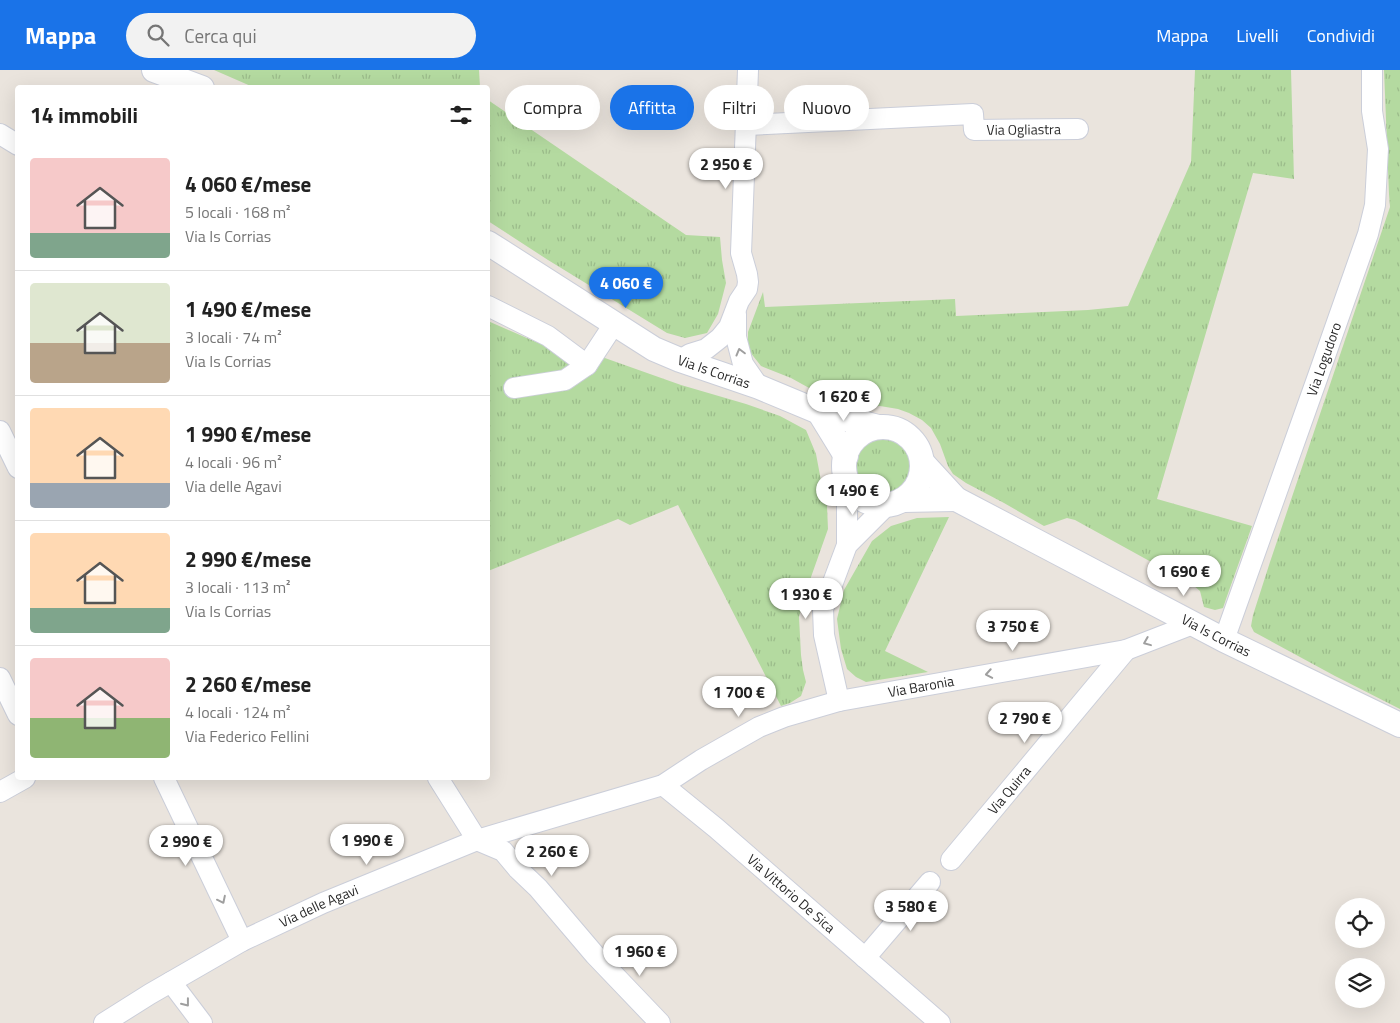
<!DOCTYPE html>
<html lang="it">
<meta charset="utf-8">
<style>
:root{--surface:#fff;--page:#f2f2f2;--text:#222;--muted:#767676;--line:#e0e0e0;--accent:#1a73e8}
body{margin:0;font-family:"Titillium Web",sans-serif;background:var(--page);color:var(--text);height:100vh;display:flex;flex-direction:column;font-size:19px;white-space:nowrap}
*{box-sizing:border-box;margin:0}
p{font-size:16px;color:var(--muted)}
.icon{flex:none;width:28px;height:28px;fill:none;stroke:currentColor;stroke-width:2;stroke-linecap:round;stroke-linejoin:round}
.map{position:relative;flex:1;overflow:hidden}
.drawer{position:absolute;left:15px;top:15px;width:475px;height:695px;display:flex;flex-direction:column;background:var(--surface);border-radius:5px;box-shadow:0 5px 20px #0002}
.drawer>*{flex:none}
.top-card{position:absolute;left:505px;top:15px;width:475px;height:45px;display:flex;gap:10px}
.tools{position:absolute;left:1335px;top:828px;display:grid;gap:10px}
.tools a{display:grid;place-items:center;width:50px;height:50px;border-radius:50%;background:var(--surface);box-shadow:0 5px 20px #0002;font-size:25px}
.price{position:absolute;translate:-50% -42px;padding:0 11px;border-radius:18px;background:#fff;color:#222;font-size:16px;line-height:32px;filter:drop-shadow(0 1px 2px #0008)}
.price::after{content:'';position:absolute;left:50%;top:30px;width:15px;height:11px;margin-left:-8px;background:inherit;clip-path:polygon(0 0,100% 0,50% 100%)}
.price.active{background:var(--accent);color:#fff}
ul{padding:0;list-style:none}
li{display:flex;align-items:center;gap:15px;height:125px;padding:0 15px}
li+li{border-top:1px solid var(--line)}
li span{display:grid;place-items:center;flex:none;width:140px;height:100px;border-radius:5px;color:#555}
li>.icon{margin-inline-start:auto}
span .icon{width:60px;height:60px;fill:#fffc;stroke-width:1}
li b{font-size:21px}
h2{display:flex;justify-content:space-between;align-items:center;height:60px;padding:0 15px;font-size:21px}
.pill{padding:0 18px;border-radius:22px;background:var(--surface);box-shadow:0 5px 20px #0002;font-size:18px;line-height:45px}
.pill.active{background:var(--accent);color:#fff}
header{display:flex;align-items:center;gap:30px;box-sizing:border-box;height:70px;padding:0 25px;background:var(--accent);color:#fff}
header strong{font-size:24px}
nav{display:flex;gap:28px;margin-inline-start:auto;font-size:18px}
.search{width:350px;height:45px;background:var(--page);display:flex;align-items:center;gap:12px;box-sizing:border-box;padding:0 18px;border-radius:28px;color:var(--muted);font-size:19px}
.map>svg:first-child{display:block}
.grass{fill:url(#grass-tufts)}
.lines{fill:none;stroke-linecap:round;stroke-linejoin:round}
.minor-casing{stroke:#cbced9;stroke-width:22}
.tertiary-casing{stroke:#cbced9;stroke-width:26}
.minor{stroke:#fff;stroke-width:20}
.tertiary{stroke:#fff;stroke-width:24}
.oneway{stroke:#9f9f9f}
.labels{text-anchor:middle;stroke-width:4;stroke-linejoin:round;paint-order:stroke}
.street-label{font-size:14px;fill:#292929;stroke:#fff}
</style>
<header>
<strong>Mappa</strong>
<div class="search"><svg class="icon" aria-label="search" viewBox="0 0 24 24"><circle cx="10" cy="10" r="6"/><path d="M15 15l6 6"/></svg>Cerca qui</div>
<nav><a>Mappa</a><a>Livelli</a><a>Condividi</a></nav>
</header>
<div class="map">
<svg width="1400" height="953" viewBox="0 0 1400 953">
<defs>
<pattern id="grass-tufts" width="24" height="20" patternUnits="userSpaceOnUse" patternTransform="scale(1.25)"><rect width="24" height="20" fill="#b4daa0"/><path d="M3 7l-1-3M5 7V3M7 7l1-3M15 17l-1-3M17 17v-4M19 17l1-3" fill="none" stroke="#9bbb8a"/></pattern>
</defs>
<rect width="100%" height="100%" fill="#eae4dd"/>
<path class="grass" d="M214,0H479L480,17H253Z
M1195,0H1291L1294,109L1253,103L1157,429L1252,456L1226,529L1223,538L1215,540L1204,537L1200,521L1193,515L1075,450L1067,448L1044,456L1004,433L966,413L953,404L948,396L940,374L931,358L922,350L909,343L898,339L880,336L865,337L849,335L829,329L791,308L761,296L750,282L748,274V262L763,222L765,237L955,229L956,246L1088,240L1128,236L1191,92Z
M1384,0H1400V639L1335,606L1254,562L1251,556L1253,545L1270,492L1390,137L1389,124Z
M488,30L686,165L720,167L722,190L726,213L718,244L707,263L685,268L667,263L548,190L488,151Z
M488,251L536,272L581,284L602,287L681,315L746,334L780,346L806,360L816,384L822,416L827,436L828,459L805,524L799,547L801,585L803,600L806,612L801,626L790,633L781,636L678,435L630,455L618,449L488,501Z
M856 396a28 28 0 1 1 56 0a28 28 0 1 1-56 0Z
M949,447L885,581L928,602L866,612L856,607L847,599L841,579L837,549L844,520L872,471L891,456L917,448Z"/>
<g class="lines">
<g class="minor-casing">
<g id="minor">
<path id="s1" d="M747,55L973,44L974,60L1078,59"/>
<path d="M0,64L18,75"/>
<path d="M488,236L548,266L587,295"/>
<path d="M736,244V267L743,294L759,317"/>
<path d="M680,290L690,284L706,279L720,268L729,257L739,231L747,219L748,212L747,204L741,183L748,0"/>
<path d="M514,318L565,310L587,295L614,254"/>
<path d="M0,361L18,398"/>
<path d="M847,475V411"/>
<path id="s2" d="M1224,570L1318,306L1368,164L1375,135L1378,79L1372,41V0"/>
<path d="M0,608L18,645"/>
<path d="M839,631L824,565L823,539L847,475L887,435"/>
<path d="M164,708L242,871"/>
<path d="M438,708L477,770L503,781L518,799L538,818L595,885L660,953"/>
<path id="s3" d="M663,715L716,758L940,953"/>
<path d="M0,722L25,708"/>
<path id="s4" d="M951,790L1126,580"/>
<path d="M865,888L930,812"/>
<path d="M171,912L202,953"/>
<path id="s5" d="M104,953L150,924L242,871L323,833L477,770L663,715L701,690L759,657L784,647L839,631L1126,580L1193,554"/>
</g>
</g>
<g class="tertiary-casing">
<g id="tertiary">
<path d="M154,0L202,18"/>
<path id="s6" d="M488,173L654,279L680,290L759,317L819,342L878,357"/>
<path d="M819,342L846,386"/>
<circle cx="883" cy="396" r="39"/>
<path id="s7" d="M922,392L956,429L1224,570L1400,655"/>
<path d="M903,430L956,429"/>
</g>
</g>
<use href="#minor" class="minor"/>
<use href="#tertiary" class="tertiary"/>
</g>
<defs><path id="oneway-chevron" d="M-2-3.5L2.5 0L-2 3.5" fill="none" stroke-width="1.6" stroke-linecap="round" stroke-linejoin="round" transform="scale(1.25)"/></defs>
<g class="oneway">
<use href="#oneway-chevron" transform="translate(740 282) rotate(-105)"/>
<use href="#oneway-chevron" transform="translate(1147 572) rotate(158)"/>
<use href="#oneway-chevron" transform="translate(989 604) rotate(170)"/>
<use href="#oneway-chevron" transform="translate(222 830) rotate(64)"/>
<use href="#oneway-chevron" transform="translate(186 933) rotate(52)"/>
</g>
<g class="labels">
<g class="street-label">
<text dy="5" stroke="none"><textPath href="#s1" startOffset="292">Via Ogliastra</textPath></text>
<text dy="5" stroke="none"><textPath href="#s2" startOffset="298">Via Logudoro</textPath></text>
<text dy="5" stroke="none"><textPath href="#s6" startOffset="261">Via Is Corrias</textPath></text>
<text dy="5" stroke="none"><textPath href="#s7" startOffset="344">Via Is Corrias</textPath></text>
<text dy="5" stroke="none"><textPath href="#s5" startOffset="890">Via Baronia</textPath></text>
<text dy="5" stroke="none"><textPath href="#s4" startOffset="91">Via Quirra</textPath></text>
<text dy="5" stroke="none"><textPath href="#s3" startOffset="168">Via Vittorio De Sica</textPath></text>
<text dy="5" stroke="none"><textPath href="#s5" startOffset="245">Via delle Agavi</textPath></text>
</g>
</g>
</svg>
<div class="tools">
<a><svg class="icon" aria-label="locate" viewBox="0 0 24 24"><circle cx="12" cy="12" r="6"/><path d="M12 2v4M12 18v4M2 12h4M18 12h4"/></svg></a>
<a><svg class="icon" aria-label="layers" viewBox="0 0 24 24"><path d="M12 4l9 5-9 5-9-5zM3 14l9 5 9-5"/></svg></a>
</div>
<b class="price" style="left:726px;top:120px">2 950 €</b>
<b class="price active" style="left:626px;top:239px">4 060 €</b>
<b class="price" style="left:844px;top:352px">1 620 €</b>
<b class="price" style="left:853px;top:446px">1 490 €</b>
<b class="price" style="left:1184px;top:527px">1 690 €</b>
<b class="price" style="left:806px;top:550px">1 930 €</b>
<b class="price" style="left:1013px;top:582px">3 750 €</b>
<b class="price" style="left:739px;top:648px">1 700 €</b>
<b class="price" style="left:1025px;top:674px">2 790 €</b>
<b class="price" style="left:367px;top:796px">1 990 €</b>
<b class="price" style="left:186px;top:797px">2 990 €</b>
<b class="price" style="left:552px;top:807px">2 260 €</b>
<b class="price" style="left:911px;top:862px">3 580 €</b>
<b class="price" style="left:640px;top:907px">1 960 €</b>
<div class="top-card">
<a class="pill">Compra</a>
<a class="pill active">Affitta</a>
<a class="pill">Filtri</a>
<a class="pill">Nuovo</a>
</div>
<section class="drawer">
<h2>14 immobili<svg class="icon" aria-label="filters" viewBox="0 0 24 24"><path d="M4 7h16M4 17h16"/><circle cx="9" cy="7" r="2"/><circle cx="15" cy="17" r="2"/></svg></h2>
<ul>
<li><span style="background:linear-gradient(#f6c9c9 75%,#7fa58c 0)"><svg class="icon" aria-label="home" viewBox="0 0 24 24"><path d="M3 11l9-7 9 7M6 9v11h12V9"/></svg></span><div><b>4 060 €/mese</b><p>5 locali · 168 m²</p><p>Via Is Corrias</p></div></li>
<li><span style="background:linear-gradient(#dfe7d0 60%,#b9a48a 0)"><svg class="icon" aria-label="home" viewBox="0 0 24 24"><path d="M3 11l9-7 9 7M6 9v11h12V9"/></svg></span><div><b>1 490 €/mese</b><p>3 locali · 74 m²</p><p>Via Is Corrias</p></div></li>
<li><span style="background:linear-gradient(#ffd9b3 75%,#9aa5b1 0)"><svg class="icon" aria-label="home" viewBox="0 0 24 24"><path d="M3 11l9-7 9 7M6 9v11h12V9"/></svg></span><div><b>1 990 €/mese</b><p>4 locali · 96 m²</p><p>Via delle Agavi</p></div></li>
<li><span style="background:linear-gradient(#ffd9b3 75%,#7fa58c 0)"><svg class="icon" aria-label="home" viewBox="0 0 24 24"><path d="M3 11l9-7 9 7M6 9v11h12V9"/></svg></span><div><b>2 990 €/mese</b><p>3 locali · 113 m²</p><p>Via Is Corrias</p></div></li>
<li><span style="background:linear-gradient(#f6c9c9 60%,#8fb573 0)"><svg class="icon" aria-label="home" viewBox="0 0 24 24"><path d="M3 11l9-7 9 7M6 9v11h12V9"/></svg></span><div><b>2 260 €/mese</b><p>4 locali · 124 m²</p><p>Via Federico Fellini</p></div></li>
</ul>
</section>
</div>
